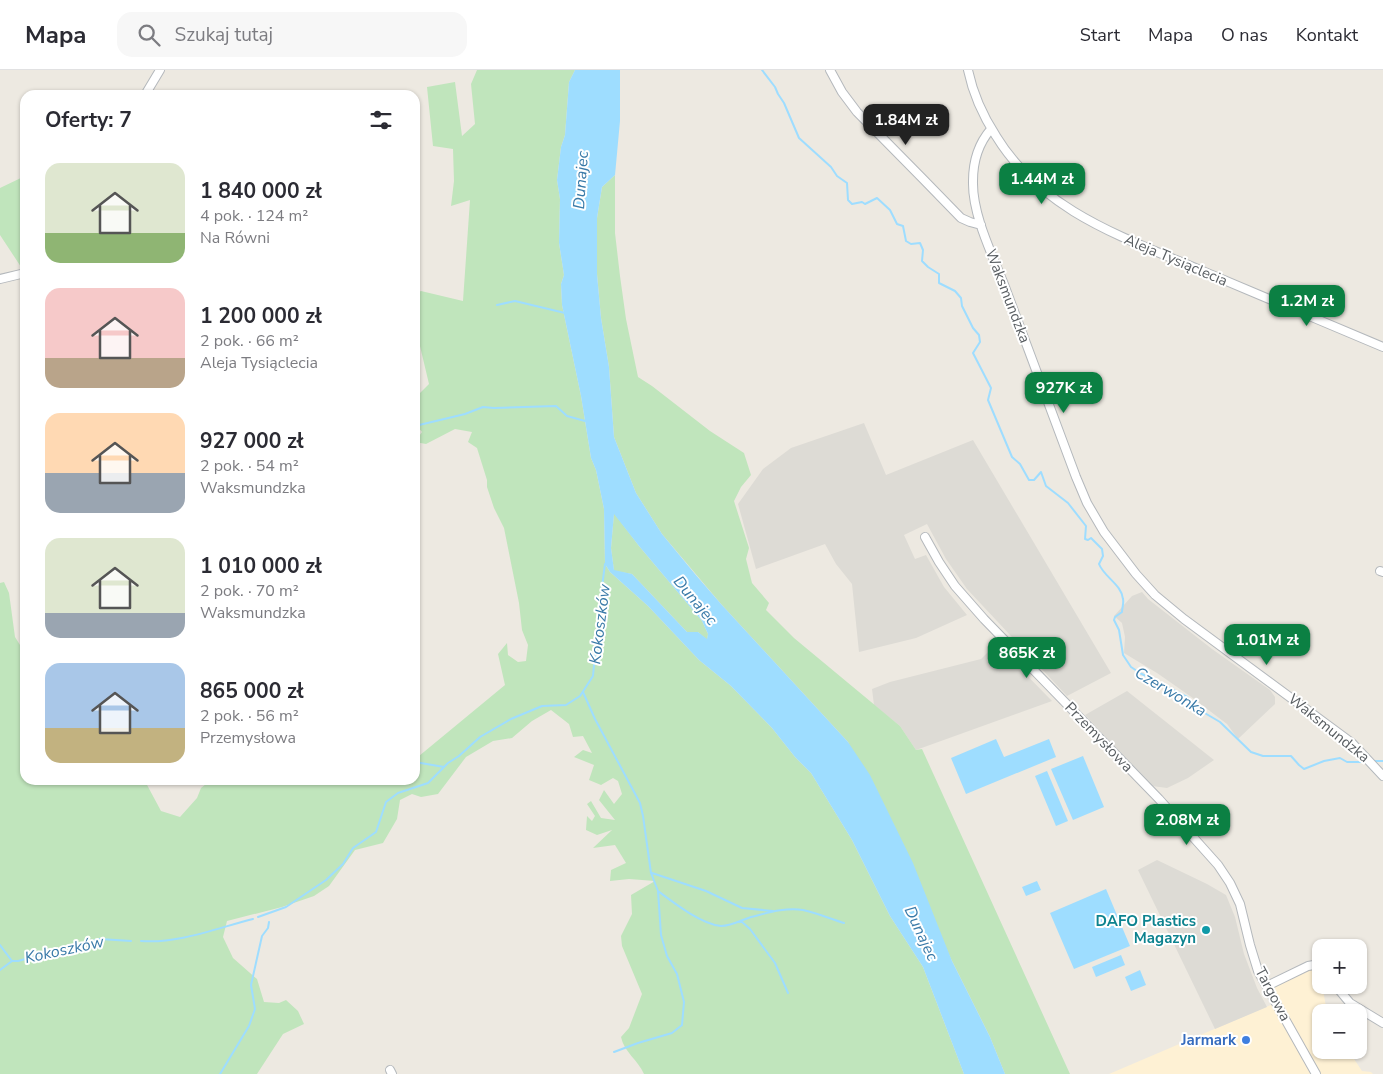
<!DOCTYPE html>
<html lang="pl">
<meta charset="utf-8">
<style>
:root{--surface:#fff;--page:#f7f7f7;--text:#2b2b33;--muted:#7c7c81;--line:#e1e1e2;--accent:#0b8043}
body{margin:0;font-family:"Nunito Sans",sans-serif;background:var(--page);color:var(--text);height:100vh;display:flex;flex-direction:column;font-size:19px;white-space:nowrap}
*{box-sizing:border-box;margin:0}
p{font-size:16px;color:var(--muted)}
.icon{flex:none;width:28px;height:28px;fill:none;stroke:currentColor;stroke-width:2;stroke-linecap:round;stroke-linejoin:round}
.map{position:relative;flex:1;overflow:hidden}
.drawer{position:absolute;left:20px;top:20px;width:400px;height:695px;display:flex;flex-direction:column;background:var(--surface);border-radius:15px;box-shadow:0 1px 4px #0004}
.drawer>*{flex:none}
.fabs{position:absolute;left:1312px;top:869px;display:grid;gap:10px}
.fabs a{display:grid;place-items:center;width:55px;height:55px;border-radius:10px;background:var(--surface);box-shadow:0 1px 4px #0004;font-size:25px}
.price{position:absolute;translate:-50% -42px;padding:0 11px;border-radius:10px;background:var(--accent);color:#fff;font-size:16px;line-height:32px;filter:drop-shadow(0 1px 2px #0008)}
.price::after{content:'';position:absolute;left:50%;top:30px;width:15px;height:11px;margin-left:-8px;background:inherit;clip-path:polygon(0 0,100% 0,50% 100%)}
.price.selected{background:#222;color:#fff}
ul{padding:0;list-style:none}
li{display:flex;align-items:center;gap:15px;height:125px;padding:0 25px}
li span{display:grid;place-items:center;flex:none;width:140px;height:100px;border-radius:15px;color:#555}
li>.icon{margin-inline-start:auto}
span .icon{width:60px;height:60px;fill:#fffc;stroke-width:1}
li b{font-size:21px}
h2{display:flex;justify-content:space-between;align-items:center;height:60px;padding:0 25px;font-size:21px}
header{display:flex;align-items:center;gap:30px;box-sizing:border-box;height:70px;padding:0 25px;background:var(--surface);border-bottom:1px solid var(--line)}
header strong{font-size:24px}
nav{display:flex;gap:28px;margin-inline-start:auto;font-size:18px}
.search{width:350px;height:45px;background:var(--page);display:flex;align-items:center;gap:12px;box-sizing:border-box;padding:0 18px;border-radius:15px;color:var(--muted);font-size:19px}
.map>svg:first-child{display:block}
.commercial{fill:#fef1d4}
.industrial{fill:#dddbd5}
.green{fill:#c0e5bc}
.water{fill:#9eddff;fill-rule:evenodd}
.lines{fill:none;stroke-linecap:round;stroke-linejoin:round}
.stream{stroke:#9eddff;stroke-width:2}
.minor-casing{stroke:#b4b8bc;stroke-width:10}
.minor{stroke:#fff;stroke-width:8}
.culture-dot{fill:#0f9aa8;stroke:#fff;stroke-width:2}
.shop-dot{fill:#3f7fe0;stroke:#fff;stroke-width:2}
.labels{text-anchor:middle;stroke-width:4;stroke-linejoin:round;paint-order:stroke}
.street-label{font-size:15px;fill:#595e62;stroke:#fff}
.culture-label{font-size:15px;font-weight:bold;fill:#0d838f;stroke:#fff;text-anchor:end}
.shop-label{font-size:15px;font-weight:bold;fill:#366cbe;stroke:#fff;text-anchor:end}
.water-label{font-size:16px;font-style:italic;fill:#397aa8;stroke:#fff}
</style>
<header>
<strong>Mapa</strong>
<div class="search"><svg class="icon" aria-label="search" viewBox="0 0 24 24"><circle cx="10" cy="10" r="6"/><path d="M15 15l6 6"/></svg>Szukaj tutaj</div>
<nav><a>Start</a><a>Mapa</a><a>O nas</a><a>Kontakt</a></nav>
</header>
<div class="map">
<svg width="1383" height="1004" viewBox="0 0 1383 1004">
<rect width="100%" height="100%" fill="#ede9e1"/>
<path class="commercial" d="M1315,897L1321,903V915H1332L1323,920L1327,942H1321V980H1348L1362,1001L1371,1002L1373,1004H1109L1280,931L1271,917Z"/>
<path class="industrial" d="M864,353L886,405L973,370L1111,603L1067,626L967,519L946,489L927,454L904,465L915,489L926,485L944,517L967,545L916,568L859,582L852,514L836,494L825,474L756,499L738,434L763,399L791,378Z
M1142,522L1148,529L1212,579L1270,620L1275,627V634L1238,669L1227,654L1190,626L1157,603L1124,583L1125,567L1122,553L1114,546L1132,526Z
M996,574L1052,631L916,680L900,656L874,635L872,619L890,612L981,589Z
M1127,621L1214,690L1188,708L1167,718L1152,716L1085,645Z
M1157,790L1207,814L1226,825L1235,847L1244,884L1257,918L1267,937L1215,959L1138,800Z"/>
<path class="green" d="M477,0H575L569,12L565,65L561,77L557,110L560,129L559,173L564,205L561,214L562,235L581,326L591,388L596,400L604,439L605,494L610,502L648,536L699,590L731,616L772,658L795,687L811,703L852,770L890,846L923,897L964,1004H644C638,990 624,982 621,967L629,958L642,924L622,876L621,866L632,844L631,825L655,811L629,809L610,811L611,800L626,793L615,775L593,778L612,760L597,765L586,760L587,746L592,751L595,746L587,734L591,731L601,748L615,750L599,730L604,720L614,734L622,724L618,711L613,708L601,715L589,710L594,695L574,687L583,680L592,683L583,666L573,667L569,654L551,640L532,651L512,668L493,671L466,687L438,724L421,727L412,724L400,730L397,749L383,773L355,780L329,816L314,826L282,837L227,851L223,867L233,888L257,909L264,932L279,933L286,930L298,941L304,954L283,964L257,1004H0V513L4,512L9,523L15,567L25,583V710H124L146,713L161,741L180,747L197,728L201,718L211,710H415V683L419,686L505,615L498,584L507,573L508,585L518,592L526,591L528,575L522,560L519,533L504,458L494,438L487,417V410L477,378L468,372L472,362L455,359L426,374L415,372L422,362L418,357L415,359V328L429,314L415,255V224L421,221L463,231L470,130L451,136L454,111L453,79L433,76L427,17L455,12L462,66L475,54L471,14Z
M615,105V163L620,206L626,249L638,307L652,316L710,361L744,383L751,405L741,417L734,431L749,478L746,489L752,513L769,533L766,540L794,568L900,656L916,680L922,679L1070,1004H1005L990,967L952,891L848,672L721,534L662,464L636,423L614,367L609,297L601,248L597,204V148L602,117Z
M25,106V203L0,165V118Z
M614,443L639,476L702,551L708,564L707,570L698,562H687L632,504L614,501L611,478Z"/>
<path class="water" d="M575,0H620V51L615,105L602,117L597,148V204L601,248L609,297L614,367L636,423L662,464L695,504L721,534L848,672L870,705L913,793L952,891L990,967L1005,1004H964L923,897L890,846L852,770L811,703L795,687L772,658L731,616L699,590L648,536L610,502L605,494L604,439L596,400L591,388L581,326L562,235L561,214L564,205L559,173L560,129L557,110L561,77L565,65L569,12ZM614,444L639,476L702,551L708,564L707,569L698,562H687L632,504L614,500L611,478Z
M996,669L1004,687L1049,669L1056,687L966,724L951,688Z
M1083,686L1104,737L1073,750L1051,699Z
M1047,701L1068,751L1056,756L1035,706Z
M1037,811L1041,820L1026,826L1022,817Z
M1106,819L1130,876L1074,899L1050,843Z
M1121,885L1125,895L1096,907L1092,897Z
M1140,900L1146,915L1131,921L1125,907Z"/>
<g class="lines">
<path class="stream" d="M762,0L775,17L778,24L784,33L799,68L831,97L837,106L847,113L848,130L852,134L862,132L865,134L877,128L890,140L897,154L903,156L906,171L911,174L920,173L923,180L922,191L928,197L939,204V213L955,221L961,228L962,236L973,258L979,265L980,272L973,283L991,318L988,330L1012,387L1020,394L1029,410H1034L1041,402L1046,416L1068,433L1086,456L1085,469L1088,470L1091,468L1102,479L1103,486L1099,494C1104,507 1122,515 1123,529C1124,533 1122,538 1122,542L1115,547L1114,550L1119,560L1123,585L1131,597L1140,603L1187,627L1203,642L1220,652L1251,682L1263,686H1291L1299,695L1304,699L1324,691L1340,688L1347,692H1366
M497,235L515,231L565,243
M415,356L465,344L483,337L494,338L556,336L567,346L585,351
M583,622L595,649L640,733L643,746L651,803L658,821L661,865L667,886L677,904L684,932L682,955L672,963L638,973L614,982
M1373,691H1383
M415,692L444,697
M652,803L706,821L742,838L773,841
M658,821C674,833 701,854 721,856C731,856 742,850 751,847C767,843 786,837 803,840C817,843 831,849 844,853
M258,847L286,837L326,810L343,794L353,778L376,762L386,732L398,723L428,713L448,693L459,686L480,667L511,649L542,636L566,635L580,626L593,606L599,540L605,494
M741,851L750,859L775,893L788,923
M141,871C178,874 217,858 253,849
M0,875L12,891
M0,900L12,891H18L100,869L131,871
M220,1004L249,956L255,939L251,915L262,866L268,858L269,852"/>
<g class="minor-casing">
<path id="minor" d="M830,0L842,22L857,42L924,110L961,148L970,152L981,155
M968,0C973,24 983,46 996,66C1043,143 1126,168 1205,202C1264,227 1324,252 1383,277
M145,25L160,0
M991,59C978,74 973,91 973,111C972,145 993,186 1005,217C1028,280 1052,343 1076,407L1087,433L1104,462L1136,504L1155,525L1184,549L1352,673L1383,706
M0,209L25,203
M925,467L939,492L955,516L984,549L1159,729L1218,795L1230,813L1240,834L1250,875L1258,901L1316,1004
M1380,501L1383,502
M1335,915L1350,933L1383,953
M1267,916L1308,896L1314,895L1321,899
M390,1000L392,1004"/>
</g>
<use href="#minor" class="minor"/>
</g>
<circle class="culture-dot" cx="1206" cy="860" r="5"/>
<circle class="shop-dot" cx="1246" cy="970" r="5"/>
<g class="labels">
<g class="street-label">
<text transform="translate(1176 190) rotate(23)" y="5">Aleja Tysiąclecia</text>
<text transform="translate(1008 226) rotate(69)" y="5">Waksmundzka</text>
<text transform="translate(1329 658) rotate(39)" y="5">Waksmundzka</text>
<text transform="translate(1099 667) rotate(46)" y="5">Przemysłowa</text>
<text transform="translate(1273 924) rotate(62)" y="5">Targowa</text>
</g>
<g class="culture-label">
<text x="1196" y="856">DAFO Plastics<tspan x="1196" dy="17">Magazyn</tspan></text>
</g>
<g class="shop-label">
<text x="1236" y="975">Jarmark</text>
</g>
<g class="water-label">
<text transform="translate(580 110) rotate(-86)" y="6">Dunajec</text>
<text transform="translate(696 530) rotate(50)" y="6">Dunajec</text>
<text transform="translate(599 554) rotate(-83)" y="6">Kokoszków</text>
<text transform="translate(1171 621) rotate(31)" y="6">Czerwonka</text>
<text transform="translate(922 863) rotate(65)" y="6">Dunajec</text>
<text transform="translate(64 879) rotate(-12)" y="6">Kokoszków</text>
</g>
</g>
</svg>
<div class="fabs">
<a>+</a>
<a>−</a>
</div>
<b class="price selected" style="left:906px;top:76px">1.84M zł</b>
<b class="price" style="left:1042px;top:135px">1.44M zł</b>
<b class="price" style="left:1307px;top:257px">1.2M zł</b>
<b class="price" style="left:1064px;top:344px">927K zł</b>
<b class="price" style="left:1267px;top:596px">1.01M zł</b>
<b class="price" style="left:1027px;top:609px">865K zł</b>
<b class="price" style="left:1187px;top:776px">2.08M zł</b>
<section class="drawer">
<h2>Oferty: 7<svg class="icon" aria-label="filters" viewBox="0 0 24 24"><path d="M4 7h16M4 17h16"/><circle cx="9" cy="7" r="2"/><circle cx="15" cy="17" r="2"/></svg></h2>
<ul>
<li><span style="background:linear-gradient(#dfe7d0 70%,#8fb573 0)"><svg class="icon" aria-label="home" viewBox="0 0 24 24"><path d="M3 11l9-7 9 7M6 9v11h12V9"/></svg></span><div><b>1 840 000 zł</b><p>4 pok. · 124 m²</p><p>Na Równi</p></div></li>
<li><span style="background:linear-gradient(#f6c9c9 70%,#b9a48a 0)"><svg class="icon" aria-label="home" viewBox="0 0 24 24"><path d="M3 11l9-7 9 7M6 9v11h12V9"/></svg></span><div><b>1 200 000 zł</b><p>2 pok. · 66 m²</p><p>Aleja Tysiąclecia</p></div></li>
<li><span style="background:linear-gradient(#ffd9b3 60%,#9aa5b1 0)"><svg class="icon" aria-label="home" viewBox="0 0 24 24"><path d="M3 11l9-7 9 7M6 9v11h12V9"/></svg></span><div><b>927 000 zł</b><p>2 pok. · 54 m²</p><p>Waksmundzka</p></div></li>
<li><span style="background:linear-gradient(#dfe7d0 75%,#9aa5b1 0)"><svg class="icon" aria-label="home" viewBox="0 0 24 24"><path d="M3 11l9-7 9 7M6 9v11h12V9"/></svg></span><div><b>1 010 000 zł</b><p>2 pok. · 70 m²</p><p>Waksmundzka</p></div></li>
<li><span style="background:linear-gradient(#a9c7e8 65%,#c2b280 0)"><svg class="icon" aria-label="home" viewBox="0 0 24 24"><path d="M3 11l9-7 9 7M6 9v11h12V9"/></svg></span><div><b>865 000 zł</b><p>2 pok. · 56 m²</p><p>Przemysłowa</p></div></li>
</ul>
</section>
</div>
